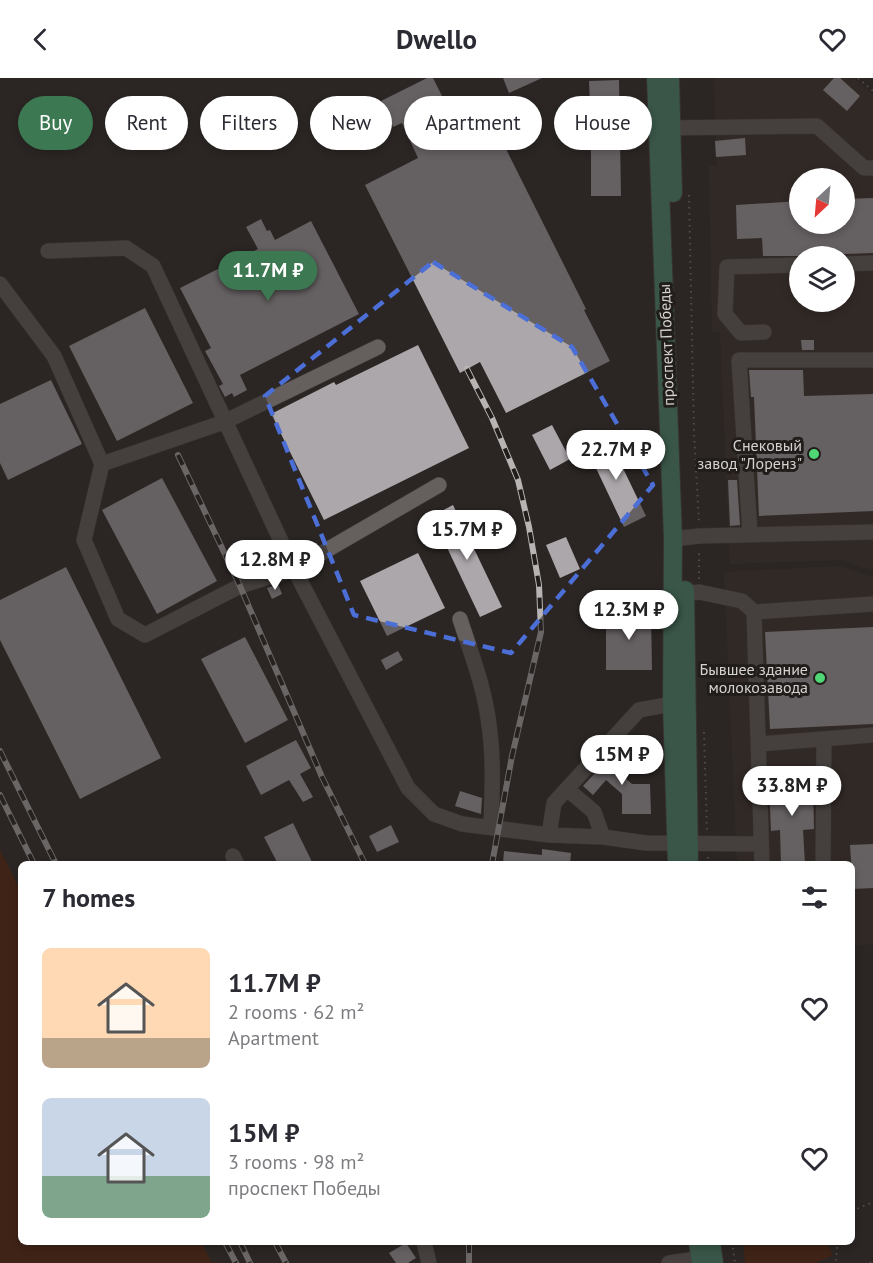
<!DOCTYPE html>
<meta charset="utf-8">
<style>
:root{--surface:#fff;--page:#f2f2f3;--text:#2b2b33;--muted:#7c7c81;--accent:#3c7851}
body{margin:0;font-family:"PT Sans",sans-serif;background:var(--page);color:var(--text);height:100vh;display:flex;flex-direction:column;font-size:22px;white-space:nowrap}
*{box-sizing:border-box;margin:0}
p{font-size:20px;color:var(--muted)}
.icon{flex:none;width:33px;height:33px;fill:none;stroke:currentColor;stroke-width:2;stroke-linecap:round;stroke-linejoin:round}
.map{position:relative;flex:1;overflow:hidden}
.drawer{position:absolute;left:18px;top:783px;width:837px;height:384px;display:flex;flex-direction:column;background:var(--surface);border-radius:9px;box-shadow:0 3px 9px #0003}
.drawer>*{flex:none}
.hud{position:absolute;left:18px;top:18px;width:837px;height:54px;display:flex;gap:12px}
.needle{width:39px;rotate:206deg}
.controls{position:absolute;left:789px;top:90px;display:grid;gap:12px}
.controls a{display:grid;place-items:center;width:66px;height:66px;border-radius:50%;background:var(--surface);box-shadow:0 3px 9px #0003;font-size:30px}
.price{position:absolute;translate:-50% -51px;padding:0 14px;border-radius:21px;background:#fff;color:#222;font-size:20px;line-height:39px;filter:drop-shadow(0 2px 3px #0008)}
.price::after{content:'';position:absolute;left:50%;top:36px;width:18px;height:14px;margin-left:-9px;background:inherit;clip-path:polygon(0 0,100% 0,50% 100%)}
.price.active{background:var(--accent);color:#fff}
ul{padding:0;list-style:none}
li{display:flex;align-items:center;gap:18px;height:150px;padding:0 24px}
li span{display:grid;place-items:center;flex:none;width:168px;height:120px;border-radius:9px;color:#555}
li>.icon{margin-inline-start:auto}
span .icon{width:72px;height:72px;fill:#fffc;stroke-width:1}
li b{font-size:26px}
h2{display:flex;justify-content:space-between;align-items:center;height:72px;padding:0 24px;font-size:26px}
.chip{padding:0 21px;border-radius:27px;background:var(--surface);box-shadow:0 3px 9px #0003;font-size:21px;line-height:54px}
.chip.active{background:var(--accent);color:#fff}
header{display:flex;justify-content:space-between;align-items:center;height:78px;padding:0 24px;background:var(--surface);font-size:27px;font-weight:700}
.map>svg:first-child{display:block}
.built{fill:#382e29;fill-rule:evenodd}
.green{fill:#571f05}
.building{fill:#aca7aa}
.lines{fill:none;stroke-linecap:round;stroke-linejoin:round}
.minor-casing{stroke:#454240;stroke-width:16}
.major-casing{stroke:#454240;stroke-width:20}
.path{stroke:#7e7a79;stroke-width:2;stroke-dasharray:1.5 4.5;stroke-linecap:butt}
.minor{stroke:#655f5d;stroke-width:15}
.major{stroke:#499074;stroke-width:18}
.rail-casing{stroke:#b7b4b3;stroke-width:6}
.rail{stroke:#211d1b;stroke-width:4;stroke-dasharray:11;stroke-linecap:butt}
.marked{fill:none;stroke:#4b6fd6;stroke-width:4.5;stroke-dasharray:12 8;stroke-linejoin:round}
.poi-dot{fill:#50d675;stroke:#211d1b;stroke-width:2}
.labels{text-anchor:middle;stroke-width:6;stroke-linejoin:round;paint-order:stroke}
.street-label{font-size:16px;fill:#d5d2d1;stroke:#211d1b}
.poi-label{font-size:16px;fill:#d5d2d1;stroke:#211d1b;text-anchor:end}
</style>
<header><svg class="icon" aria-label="back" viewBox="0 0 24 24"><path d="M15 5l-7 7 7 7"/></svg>Dwello<svg class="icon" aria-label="heart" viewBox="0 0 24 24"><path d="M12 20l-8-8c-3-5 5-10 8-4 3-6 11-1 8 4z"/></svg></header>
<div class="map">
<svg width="873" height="1185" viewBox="0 0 873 1185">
<rect width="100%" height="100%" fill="#2b2624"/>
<path class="built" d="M714,0H853L873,17V493L842,482L730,486L720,253L712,254L709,88H717ZM800,100H844V146H800ZM800,178H844V224H800Z
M839,488L873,499V866L852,868V786H737L724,494Z"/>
<path class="green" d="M0,772L21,813V1164H201L212,1185H0Z
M743,1164H827L833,1177L816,1185H745Z"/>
<path class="building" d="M427,0H433L445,24L435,29L451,64L492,43L586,231L584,232L610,283L506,335L480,284L460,295L365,107L418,80L402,45L393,49L381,23Z
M503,0H542L509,15Z
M834,0H840L860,18L847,33L823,12Z
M619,2L621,118H591V60H602L601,27H590L589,3Z
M745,60L746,77L716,79L715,63Z
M873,120V175L844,176L838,178H763L762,160L737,161L736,127L800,123V146H844V121Z
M261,141L267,153L270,152L275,162L311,143L359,236L240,297L247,312L234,319L232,315L225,319L219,308L223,306L205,273L211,270L180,210L258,171L246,149Z
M145,230L193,325L117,363L69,268Z
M801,262H814V272H802Z
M418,267L469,370L324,442L271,336L334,304L336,307Z
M749,292H803L804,318L873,316V433L759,438L754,319H751Z
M51,302L82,366L8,402L0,385V326Z
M552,347L570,381L550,392L532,357Z
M607,357L646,438L624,449L585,367Z
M162,400L217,503L157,536L102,432Z
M728,402H737L740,447L730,448Z
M453,427L502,529L480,539L432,438Z
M566,459L580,491L560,500L546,467Z
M418,475L445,530L387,558L360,503Z
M66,489L161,680L80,721L0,562V522Z
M278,506L282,516L272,521L267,510Z
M651,534L652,592H606V535Z
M873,549V646L770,651L765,554Z
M245,559L288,642L245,665L201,581Z
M398,573L403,582L386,592L381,582Z
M296,662L311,690L300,696L313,719L303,724L289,702L261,717L246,688Z
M618,670L627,678L616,692L632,706H650L651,736H622V716L606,702L593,717L583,708Z
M813,703L814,751L803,752L805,786H781L780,752L771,753L769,705Z
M460,713L482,720L481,736L455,728Z
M293,745L313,786H278L264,759Z
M391,747L399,764L377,774L369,758Z
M873,766V810L853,811L850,767Z
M542,771L571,775L570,786H503L504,773L542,777Z
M406,1165L416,1180L408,1185H396L389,1175Z"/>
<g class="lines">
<g class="minor-casing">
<path id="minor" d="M662,50L817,48L864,90H873
M844,186L873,185
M0,206L54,278L102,386L84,462L118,541L145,557L240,508L294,491L153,188L126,170L48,173
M764,254L741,255L725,236L727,189L800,187
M102,386L224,344L378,269
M439,407L294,491L408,710L434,736L462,746L549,757L603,759L646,765L761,766
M750,456L739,282H873
M673,461L699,458L873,454
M675,517L699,514L742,523L754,534L873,526
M754,534L762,786
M460,541C471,575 485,611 489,647C494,681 492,715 491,749
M758,666L873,657
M567,711L594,734L603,759
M549,757L554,725L639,632L672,626
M233,778L237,786
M823,786L824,661
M424,1164L429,1185
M669,1185L710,1179"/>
</g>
<g class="major-casing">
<path id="major" d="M656,0L673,461L672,626L677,786
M670,0L673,115
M685,512L689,781
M698,1164L701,1185
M711,1164L714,1185"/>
</g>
<path class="path" d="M858,0L873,13
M689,117L694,356L699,444
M699,501V471
M704,654L707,753
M708,779V786
M852,1133L873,1124
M732,1164L735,1185
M834,1164L837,1169L836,1185
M870,1185L873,1183"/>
<use href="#minor" class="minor"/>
<use href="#major" class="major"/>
<g class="rail-casing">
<path id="rail" d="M467,291L492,340L518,402L529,449L539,507L541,554L512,678L492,786
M178,377L240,508L322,699L365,786
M0,673L56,786
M0,717L34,786
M225,1164L236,1185
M240,1164L250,1185
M275,1164L286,1185
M469,1164V1185"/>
</g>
<use href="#rail" class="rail"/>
</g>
<path d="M0 0H873V1185H0ZM433,184L572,269L653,407L511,575L354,537L265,318Z" fill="#2b2624" fill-opacity=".55" fill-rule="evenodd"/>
<path class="marked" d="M433,184L572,269L653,407L511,575L354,537L265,318Z"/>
<g class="poi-dot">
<circle cx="814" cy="376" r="6"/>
<circle cx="820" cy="600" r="6"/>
</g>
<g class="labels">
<g class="street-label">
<text transform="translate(666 267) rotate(-92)" y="6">проспект Победы</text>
</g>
<g class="poi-label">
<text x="802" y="373">Снековый<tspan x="802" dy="18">завод "Лоренз"</tspan></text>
<text x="808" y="597">Бывшее здание<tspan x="808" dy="18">молокозавода</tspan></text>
</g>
</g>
</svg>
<div class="controls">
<a><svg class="needle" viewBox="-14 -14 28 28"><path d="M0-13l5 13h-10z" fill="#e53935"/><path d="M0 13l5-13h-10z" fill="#7c7c81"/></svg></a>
<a><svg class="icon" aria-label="layers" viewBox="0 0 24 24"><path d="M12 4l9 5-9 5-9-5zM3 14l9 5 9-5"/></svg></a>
</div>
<b class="price active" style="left:268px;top:224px">11.7M ₽</b>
<b class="price" style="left:616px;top:403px">22.7M ₽</b>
<b class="price" style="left:467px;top:483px">15.7M ₽</b>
<b class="price" style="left:275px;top:513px">12.8M ₽</b>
<b class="price" style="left:629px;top:563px">12.3M ₽</b>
<b class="price" style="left:622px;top:708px">15M ₽</b>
<b class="price" style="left:792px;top:739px">33.8M ₽</b>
<div class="hud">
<a class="chip active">Buy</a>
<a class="chip">Rent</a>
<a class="chip">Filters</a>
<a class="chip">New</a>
<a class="chip">Apartment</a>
<a class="chip">House</a>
</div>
<section class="drawer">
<h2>7 homes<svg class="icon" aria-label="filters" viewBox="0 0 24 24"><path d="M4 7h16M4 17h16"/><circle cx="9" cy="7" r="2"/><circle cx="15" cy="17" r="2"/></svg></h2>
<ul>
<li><span style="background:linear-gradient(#ffd9b3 75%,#b9a48a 0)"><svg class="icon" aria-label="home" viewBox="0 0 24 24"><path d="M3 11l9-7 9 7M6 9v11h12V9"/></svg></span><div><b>11.7M ₽</b><p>2 rooms · 62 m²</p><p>Apartment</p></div><svg class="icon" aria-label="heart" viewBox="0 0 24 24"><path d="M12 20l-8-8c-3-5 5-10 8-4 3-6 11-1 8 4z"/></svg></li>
<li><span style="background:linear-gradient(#c9d6e8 65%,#7fa58c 0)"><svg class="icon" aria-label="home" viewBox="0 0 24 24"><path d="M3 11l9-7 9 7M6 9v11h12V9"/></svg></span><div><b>15M ₽</b><p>3 rooms · 98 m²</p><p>проспект Победы</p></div><svg class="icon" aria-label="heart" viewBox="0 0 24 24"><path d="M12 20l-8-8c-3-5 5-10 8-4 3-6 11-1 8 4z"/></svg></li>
</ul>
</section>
</div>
